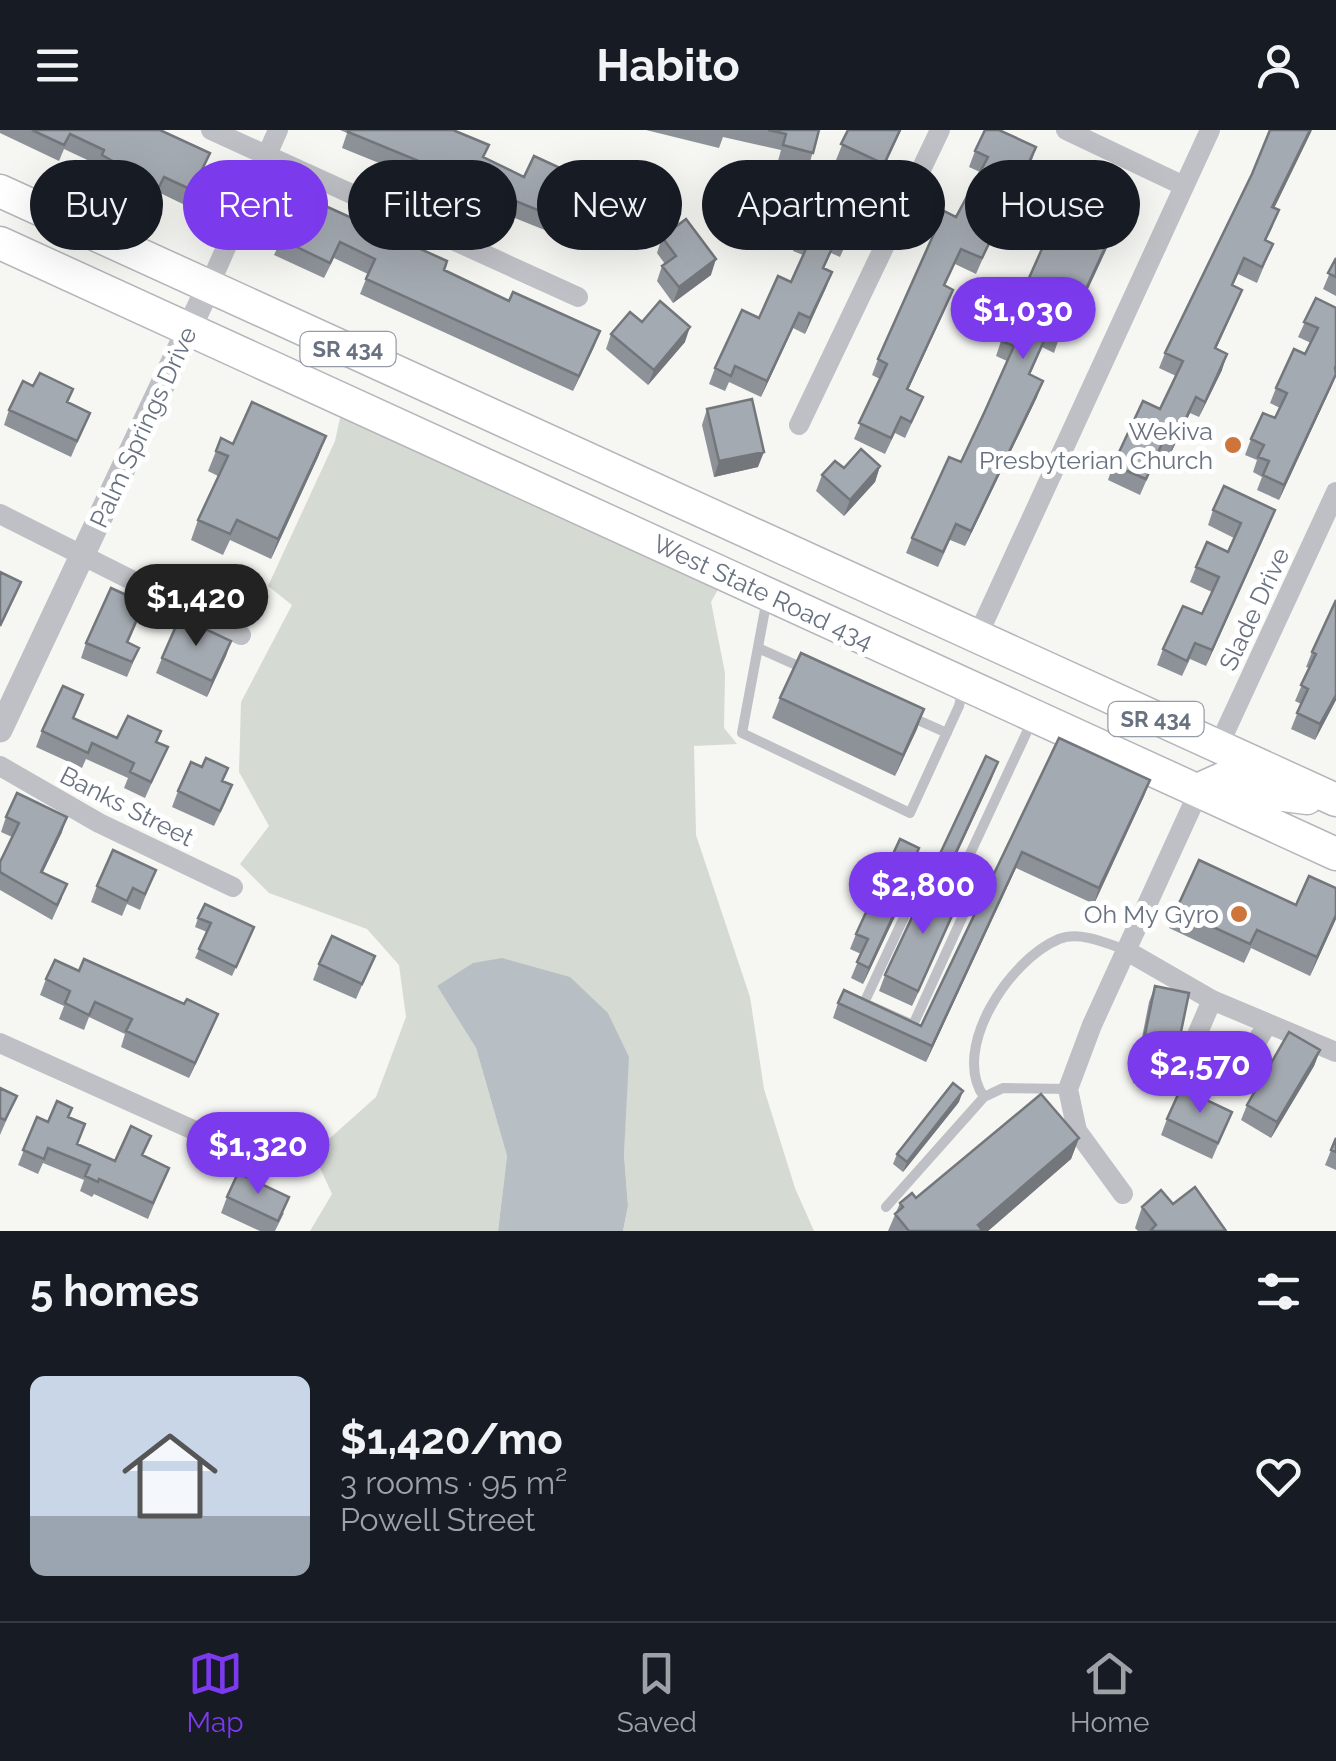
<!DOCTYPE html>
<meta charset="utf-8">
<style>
:root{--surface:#171b24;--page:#242831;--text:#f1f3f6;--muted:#9ea1a6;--line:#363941;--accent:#7c3aed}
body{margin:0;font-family:Raleway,sans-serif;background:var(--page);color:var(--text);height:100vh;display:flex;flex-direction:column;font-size:38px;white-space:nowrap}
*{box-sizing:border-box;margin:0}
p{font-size:32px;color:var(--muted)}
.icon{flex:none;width:55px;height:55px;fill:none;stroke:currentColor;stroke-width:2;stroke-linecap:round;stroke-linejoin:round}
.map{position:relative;height:1101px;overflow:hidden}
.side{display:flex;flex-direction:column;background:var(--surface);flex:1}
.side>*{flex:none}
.banner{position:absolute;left:30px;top:30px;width:1278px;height:90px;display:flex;gap:20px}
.price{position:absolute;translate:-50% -85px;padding:0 22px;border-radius:35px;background:var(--accent);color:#fff;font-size:32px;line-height:65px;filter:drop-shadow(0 2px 5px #0008)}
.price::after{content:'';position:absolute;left:50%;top:60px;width:30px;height:22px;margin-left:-15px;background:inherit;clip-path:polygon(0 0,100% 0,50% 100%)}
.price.selected{background:#222;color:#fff}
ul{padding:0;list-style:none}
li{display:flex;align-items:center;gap:30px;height:250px;padding:0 30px}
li+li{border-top:2px solid var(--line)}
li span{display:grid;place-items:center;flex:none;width:280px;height:200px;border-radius:15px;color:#555}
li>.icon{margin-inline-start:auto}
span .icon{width:120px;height:120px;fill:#fffc;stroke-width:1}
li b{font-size:42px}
h2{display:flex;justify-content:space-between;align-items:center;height:120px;padding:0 30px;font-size:42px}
.pill{padding:0 35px;border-radius:45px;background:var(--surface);box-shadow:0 10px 40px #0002;font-size:35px;line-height:90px}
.pill.selected{background:var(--accent);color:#fff}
header{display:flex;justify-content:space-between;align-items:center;height:130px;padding:0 30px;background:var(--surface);font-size:45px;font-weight:700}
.menu{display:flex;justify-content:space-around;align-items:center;height:140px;border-top:2px solid var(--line);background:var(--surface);font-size:28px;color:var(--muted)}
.menu a{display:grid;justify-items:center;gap:5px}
.menu .selected{color:var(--accent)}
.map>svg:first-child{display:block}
.green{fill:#d5dad3}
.water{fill:#b7bfc5}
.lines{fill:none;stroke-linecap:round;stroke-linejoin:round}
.primary-casing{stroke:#b4b6bb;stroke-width:35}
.service{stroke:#bec0c5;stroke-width:10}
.minor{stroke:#bec0c5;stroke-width:20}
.tertiary{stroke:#bec0c5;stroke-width:25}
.primary{stroke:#fff;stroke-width:32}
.wall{fill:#8d9298}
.shaded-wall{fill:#73777c}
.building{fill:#a4aab1;stroke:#73777c;stroke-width:2.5}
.poi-dot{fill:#ce753c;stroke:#fff;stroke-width:4}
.labels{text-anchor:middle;stroke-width:10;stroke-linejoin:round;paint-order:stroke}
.shield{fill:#fff;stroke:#969ca7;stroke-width:2.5}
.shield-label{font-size:22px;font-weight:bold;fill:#697281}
.street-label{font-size:25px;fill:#697281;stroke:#fff}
.poi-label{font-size:25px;fill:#697281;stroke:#fff;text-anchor:end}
</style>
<header><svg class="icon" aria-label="menu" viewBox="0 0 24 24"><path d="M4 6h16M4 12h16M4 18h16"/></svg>Habito<svg class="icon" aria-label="person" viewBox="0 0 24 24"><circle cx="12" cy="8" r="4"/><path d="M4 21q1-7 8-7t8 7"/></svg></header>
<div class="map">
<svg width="1336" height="1101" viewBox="0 0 1336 1101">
<rect width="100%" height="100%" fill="#f6f6f3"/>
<path class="green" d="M342,279L721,454L711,472L725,543L724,598L737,614L694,616L696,705L750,867L764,959L795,1058L814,1101H623L628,1076L624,1025L628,927L608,883L437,856L476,918L507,1026L498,1101H310L332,1064L311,1018L320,1017L376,967L406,887L399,835L367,799L269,763L240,734L269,696L239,642L241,572L292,475L268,456L335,311Z"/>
<path class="water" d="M502,828L570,847L608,883L629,927L624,1025L628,1076L623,1101H498L507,1026L476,918L437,856L473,833Z"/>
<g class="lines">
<g class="primary-casing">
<path id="primary" d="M0,61L1336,670
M0,113L1336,724
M1202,658L1222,649L1259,662L1307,668"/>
</g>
<path class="service" d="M767,469L742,603L910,683L959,576L963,559
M758,518L805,539
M911,587L947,603
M919,755L967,777L913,895L864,873Z
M949,769L1032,591
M984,967C950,919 1010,829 1059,809C1080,801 1106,813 1126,820
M886,1077L984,967L1003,958L1068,959"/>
<path class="minor" d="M211,0L578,167
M1066,0L1184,56
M209,156L278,0
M799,295L940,0
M0,384L241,505
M977,507L1210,0
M1218,617L1336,362
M0,636L99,693L233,757
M1127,821L1212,870L1336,922
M1212,870L1196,907L1199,937L1219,947H1234L1267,895
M0,913L229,1016
M1123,1064L1077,1001L1068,959L1092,895L1199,661"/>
<path class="tertiary" d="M0,600L209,156"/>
<use href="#primary" class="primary"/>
</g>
<path class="wall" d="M0,0H160L210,23L187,76L158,62L153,72L96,41L98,35L64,19L59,31L0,3Z
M340,0H453L484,28L524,47L582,48L557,105L342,18L347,3Z
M646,0H819L808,39L778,31L781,20L723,7L719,18Z
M848,0H901L878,50L836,30Z
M1312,0L1274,78L1273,96L1266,110L1273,114L1257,153L1238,144L1233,155L1242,160L1216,219L1222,240L1199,287L1190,283L1168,329L1158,324L1140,365L1108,350L1113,335L1160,279L1176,246L1159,238L1165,223Z
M975,21L1031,33L1011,75L1002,71L997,81L988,100L994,103L976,144L955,134L945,156L947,175L908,260L923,267L917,282L905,308L895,303L885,324L854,309L880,249L872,245L878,229L980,42L969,37Z
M658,56L633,112L608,101L612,89L588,78L593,62Z
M1133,57L1081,174L1072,170L1054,223L1042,217L1030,245L1037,267L965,416L950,410L938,437L906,423L912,408L961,332L1007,231L996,226L1001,211L1058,118L1075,108L1084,89L1073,83L1078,68Z
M301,65L444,140L509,171L600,201L573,261L360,164L368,144L334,128L324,148L274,125Z
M856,92L840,127L831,123L824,138L832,142L805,204L793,198L761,267L729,252L725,261L709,254L715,238L791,152L803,125L793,121L799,105Z
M662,107L711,145L673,173L657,151L662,136L665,134L657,123Z
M1336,128V166L1323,159Z
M1316,168L1332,255L1279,370L1257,360L1262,347L1253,342L1257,330L1245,325L1251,309L1275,288L1280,278L1270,273L1276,258L1305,224L1311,213L1298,207Z
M642,192L685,212L648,255L606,219L611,204Z
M33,256L73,259L68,272L90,283L71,327L4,295L9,280Z
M707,279L758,337L714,347L702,295Z
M326,306L318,327L271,429L230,410L223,425L191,410L198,390L218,346L208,341L216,321L233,314Z
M880,336L875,352L844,386L816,361L822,345Z
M1213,380H1275L1206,536L1190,529L1182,546L1157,535L1163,519L1202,484L1212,462L1190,452L1196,437L1228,422L1234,408L1208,395Z
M1336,470V570L1315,610L1291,599L1301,574L1295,571L1309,538L1306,537L1312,522Z
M139,488L128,513L133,533L127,547L81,528L86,513Z
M231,511L207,567L156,543L162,528Z
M780,568L924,579L917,599L895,646L772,588Z
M74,588L117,608L161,601L157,612L168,617L145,668L124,658L128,648L86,629L82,638L36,617L42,601Z
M1059,608L1150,650L1144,666L1094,774L1016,738L926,932L833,888L838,873L921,896Z
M992,648L945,749L933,743L938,728Z
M223,651L226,671L214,696L172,677L178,661Z
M6,687L62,702L43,742L62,768L52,790L0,760V732L12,707L1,702Z
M914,733L909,744L907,761L863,854L851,848L861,824L850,819L856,804Z
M156,740L140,780L127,774L122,786L91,772L97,756Z
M1336,758V789L1310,846L1251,818L1244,833L1169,798L1176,780L1296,775Z
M960,768L912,876L879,861L885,845Z
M198,788L254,797L232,846L195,828L207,802L195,797Z
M375,826L356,869L313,850L319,834Z
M46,849L212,899L189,948L121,917L125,904L89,887L84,900L59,889L64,876L40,865Z
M1155,856L1172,945L1167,960L1133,953L1149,872Z
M1320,920L1314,936L1271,1008L1241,990L1247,975Z
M0,958L17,966L0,1005Z
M959,972L903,1042L893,1034L897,1024Z
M1232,982L1212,1029L1161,1005L1167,989Z
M37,987L48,992L69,988L78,1014L115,1031L143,1026L169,1038L148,1089L94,1064L92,1067L80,1061L84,1050L43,1033L38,1044L18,1035Z
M1079,1008L1071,1029L988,1101H888L900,1073Z
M1336,1008V1040L1325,1035Z
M227,1067L284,1083L275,1101H260L221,1083Z
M1173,1074L1226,1101H1138L1135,1098L1142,1077Z"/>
<path class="shaded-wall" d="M900,0H901L878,50L884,34Z
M1310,0H1312L1267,93L1272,77Z
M1036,17L1031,33L1011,75L1016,60Z
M582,48L576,64L557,105L562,90Z
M658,56L652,71L633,112L639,97Z
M1008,56L1002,71L981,115L987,99Z
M1133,57L1128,73L1081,174L1086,159Z
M716,129L711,145L673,173L679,157Z
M832,142L826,158L805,204L810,188Z
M953,160L947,175L901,275L907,259Z
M1242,160L1236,175L1209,234L1215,218Z
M799,183L793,198L761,267L767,251Z
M690,197L685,212L648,255L654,240Z
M600,201L594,217L573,261L579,246Z
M1227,224L1222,240L1199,287L1205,272Z
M1336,244L1332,255L1279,370L1284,355Z
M1043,251L1037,267L965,416L971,401Z
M1196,267L1190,283L1168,329L1174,313Z
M326,306L318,327L271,429L278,409Z
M764,322L758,337L714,347L719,331Z
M880,336L875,352L844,386L850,370Z
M1275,380L1269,396L1206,536L1212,520Z
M231,511L226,526L207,567L212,551Z
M1336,565V570L1315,610L1320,594Z
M924,579L917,599L895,646L903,625Z
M998,632L992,648L945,749L951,733Z
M1150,650L1144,666L1094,774L1099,758Z
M67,687L62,702L36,756L41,742Z
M1022,722L1016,738L926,932L932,916Z
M912,745L907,761L863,854L869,838Z
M960,768L954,783L912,876L918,861Z
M1336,785V789L1310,846L1317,827Z
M218,884L212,899L189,948L195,933Z
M1320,920L1314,936L1271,1008L1277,992Z
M963,961L959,972L903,1042L907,1032Z
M1079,1008L1071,1029L988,1101H976L978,1095Z"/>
<path class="building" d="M32,0H160L210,23L192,60L164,47L159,57L102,25L104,20L70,4L64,15Z
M348,0H453L489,15L483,27L524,47L534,26L582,48L562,90L348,2Z
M768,0H819L813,23L783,15L786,4Z
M848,0H900L884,34L841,14Z
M985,0H999L1036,17L1016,60L1008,56L1002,66L987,99L994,103L982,128L961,119L944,155L953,160L907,259L923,267L911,292L901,287L891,308L859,293L887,234L878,229L944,81L956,87L988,27L975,21Z
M1270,0H1310L1272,77L1279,80L1265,110L1273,114L1262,137L1244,128L1232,155L1242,160L1215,218L1227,224L1205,272L1196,267L1174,313L1164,309L1146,349L1113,335L1143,271L1160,279L1183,231L1165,223L1252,44Z
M619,38L658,56L639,97L614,85L619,74L593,62L602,43L614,48Z
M1092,38L1133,57L1086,159L1078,155L1060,207L1048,202L1029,244L1043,251L971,401L956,394L943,422L912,408L949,327L961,332L985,281L1014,216L1001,211L1045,112L1058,118L1064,103L1075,108L1091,74L1078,68Z
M821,58L862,77L846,111L837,107L823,138L832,142L810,188L799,183L767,251L735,236L731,246L715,238L742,180L759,188L778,146L791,152L810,110L799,105Z
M301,65L447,131L444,140L509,171L513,162L600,201L579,246L366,149L375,129L340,112L330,133L280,109Z
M686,89L716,129L679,157L662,136L676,126L662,107Z
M1336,128V147L1328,143Z
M1316,168L1336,178V235L1335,238L1336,244L1284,355L1263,345L1269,331L1258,327L1264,315L1251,309L1263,283L1275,288L1287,263L1276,258L1294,219L1305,224L1318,198L1304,192Z
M660,171L690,197L654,240L611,204L630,182L642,192Z
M40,243L73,259L67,272L90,283L77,311L9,280L23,251L33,256Z
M752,269L764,322L719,331L707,279Z
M252,272L326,306L278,409L237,390L230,404L198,390L228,326L216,321L221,308L233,314Z
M861,319L880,336L850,370L822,345L835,331L844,338Z
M1224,356L1275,380L1212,520L1195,513L1187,531L1163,519L1183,476L1202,484L1219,447L1196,437L1207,412L1228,422L1241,393L1213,380Z
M0,442L21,452L0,496Z
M111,458L144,473L127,512L139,518L132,532L86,513Z
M1336,470V565L1320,594L1297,583L1308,559L1301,555L1316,524L1312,522Z
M180,487L231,511L212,551L162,528Z
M801,523L924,579L903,625L780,568Z
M63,556L83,565L73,588L117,608L128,586L161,601L156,612L168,617L151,652L130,642L134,633L92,613L88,623L42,601Z
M1059,608L1150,650L1099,758L1022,722L932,916L838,873L844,860L921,896Z
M986,626L998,632L951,733L938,728Z
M206,628L228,638L222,651L232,655L220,681L178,661L191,632L202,637Z
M17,663L67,687L41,742L67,754L57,775L0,742V732L19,693L6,687Z
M900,709L919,718L908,743L912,745L869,838L857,832L868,809L856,804Z
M113,720L156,740L145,764L133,758L127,771L97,756Z
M1199,730L1296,775L1309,746L1336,758V785L1317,827L1257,800L1250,814L1176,780Z
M928,753L960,768L918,861L885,845Z
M205,774L254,797L236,837L199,819L211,793L198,788Z
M332,806L375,826L362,854L319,834Z
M84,829L184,874L187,869L218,884L195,933L126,901L132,889L95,872L89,885L65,873L70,861L46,849L55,830L79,841Z
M1155,856L1189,863L1172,945L1138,938Z
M1289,902L1320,920L1277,992L1247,975Z
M953,953L963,961L907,1032L897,1024Z
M0,958L17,966L5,990L0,988Z
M1181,958L1232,982L1218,1013L1167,989Z
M1041,964L1079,1008L978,1095L983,1101H909L895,1084L903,1077L900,1073L912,1063L916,1068Z
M57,971L72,978L68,987L85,994L77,1014L115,1031L131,996L151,1006L142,1025L169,1038L153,1073L99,1049L98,1052L85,1046L90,1035L48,1018L44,1029L23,1020L37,987L48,992Z
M1336,1008V1022L1331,1020Z
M238,1043L289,1067L278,1091L227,1067Z
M1195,1057L1226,1101H1150L1156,1095L1142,1077L1161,1060L1173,1074Z"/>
<g class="poi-dot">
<circle cx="1233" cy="315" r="10"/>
<circle cx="1239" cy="784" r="10"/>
</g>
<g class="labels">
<g class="shield">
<rect x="300.5" y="202" width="95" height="34" rx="8"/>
<rect x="1108.5" y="572" width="95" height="34" rx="8"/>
</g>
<g class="shield-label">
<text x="348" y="227">SR 434</text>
<text x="1156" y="597">SR 434</text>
</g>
<g class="street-label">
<text transform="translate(143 297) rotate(-65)" y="9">Palm Springs Drive</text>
<text transform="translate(763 462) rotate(25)" y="9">West State Road 434</text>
<text transform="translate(1254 479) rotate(-65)" y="9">Slade Drive</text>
<text transform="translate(127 676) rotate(27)" y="9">Banks Street</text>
</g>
<g class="poi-label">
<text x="1213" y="310">Wekiva<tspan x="1213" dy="29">Presbyterian Church</tspan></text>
<text x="1219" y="793">Oh My Gyro</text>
</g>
</g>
</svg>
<b class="price" style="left:1023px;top:232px">$1,030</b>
<b class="price selected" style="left:196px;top:519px">$1,420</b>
<b class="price" style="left:923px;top:807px">$2,800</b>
<b class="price" style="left:1200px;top:986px">$2,570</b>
<b class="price" style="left:258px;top:1067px">$1,320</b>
<div class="banner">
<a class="pill">Buy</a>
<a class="pill selected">Rent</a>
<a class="pill">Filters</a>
<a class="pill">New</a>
<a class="pill">Apartment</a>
<a class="pill">House</a>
</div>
</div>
<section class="side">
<h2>5 homes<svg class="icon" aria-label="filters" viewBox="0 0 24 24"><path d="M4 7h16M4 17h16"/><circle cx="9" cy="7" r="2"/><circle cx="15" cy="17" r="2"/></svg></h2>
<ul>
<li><span style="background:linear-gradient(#c9d6e8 70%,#9aa5b1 0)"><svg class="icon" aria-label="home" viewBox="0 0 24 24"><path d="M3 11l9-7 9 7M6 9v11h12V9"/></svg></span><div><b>$1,420/mo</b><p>3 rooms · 95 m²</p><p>Powell Street</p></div><svg class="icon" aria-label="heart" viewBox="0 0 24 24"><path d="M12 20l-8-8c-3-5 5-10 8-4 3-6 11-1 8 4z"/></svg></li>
</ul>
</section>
<nav class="menu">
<a class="selected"><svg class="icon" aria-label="map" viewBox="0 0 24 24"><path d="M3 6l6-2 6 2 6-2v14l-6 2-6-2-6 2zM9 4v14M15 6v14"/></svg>Map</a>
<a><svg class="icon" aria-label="saved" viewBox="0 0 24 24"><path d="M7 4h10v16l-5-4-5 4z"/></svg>Saved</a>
<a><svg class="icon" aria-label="home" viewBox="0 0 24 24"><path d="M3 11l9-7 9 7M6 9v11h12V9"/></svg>Home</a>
</nav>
